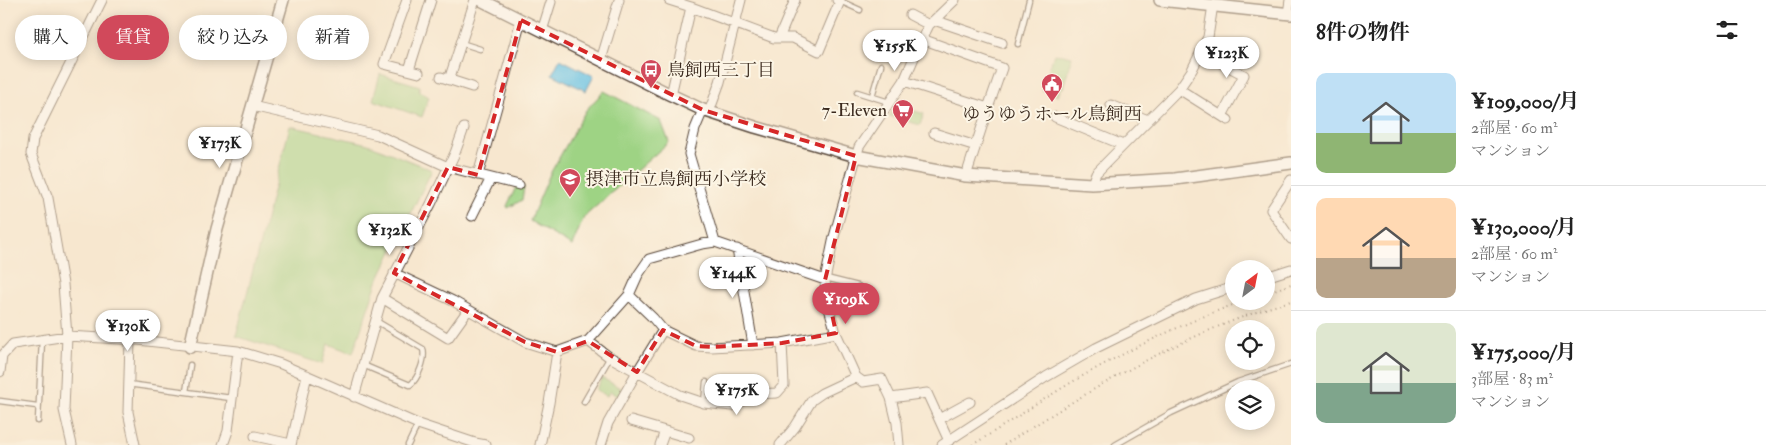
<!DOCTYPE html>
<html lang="ja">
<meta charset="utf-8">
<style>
:root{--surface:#fff;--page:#f6f6f6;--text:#222;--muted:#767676;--line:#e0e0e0;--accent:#d1495b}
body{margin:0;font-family:"IM FELL Double Pica","Noto Serif JP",serif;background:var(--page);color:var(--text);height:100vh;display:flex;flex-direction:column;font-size:19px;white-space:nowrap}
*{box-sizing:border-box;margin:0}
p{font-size:16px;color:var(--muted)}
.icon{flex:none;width:28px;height:28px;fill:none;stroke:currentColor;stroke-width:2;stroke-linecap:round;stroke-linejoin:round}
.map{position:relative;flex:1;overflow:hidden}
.panel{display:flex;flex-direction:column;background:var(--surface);width:475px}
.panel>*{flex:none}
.top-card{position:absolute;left:15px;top:15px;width:475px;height:45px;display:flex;gap:10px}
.needle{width:32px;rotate:32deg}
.fabs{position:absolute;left:1225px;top:260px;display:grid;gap:10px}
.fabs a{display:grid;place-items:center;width:50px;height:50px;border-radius:50%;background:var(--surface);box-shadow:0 2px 12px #0003;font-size:25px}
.price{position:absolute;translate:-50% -42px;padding:0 11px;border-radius:18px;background:#fff;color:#222;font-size:16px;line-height:32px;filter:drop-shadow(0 1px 2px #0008)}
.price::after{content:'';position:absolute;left:50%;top:30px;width:15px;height:11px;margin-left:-8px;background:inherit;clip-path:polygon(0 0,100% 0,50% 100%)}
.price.selected{background:var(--accent);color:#fff}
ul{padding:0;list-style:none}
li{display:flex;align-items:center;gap:15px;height:125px;padding:0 25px}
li+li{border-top:1px solid var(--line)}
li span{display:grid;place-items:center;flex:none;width:140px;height:100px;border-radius:10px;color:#555}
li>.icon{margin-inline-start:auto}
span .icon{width:60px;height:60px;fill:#fffc;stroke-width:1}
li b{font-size:21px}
h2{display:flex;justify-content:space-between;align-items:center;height:60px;padding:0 25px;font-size:21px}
.tag{padding:0 18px;border-radius:22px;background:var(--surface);box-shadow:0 2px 12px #0003;font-size:18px;line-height:45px}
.tag.selected{background:var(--accent);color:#fff}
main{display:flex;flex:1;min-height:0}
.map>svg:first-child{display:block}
.green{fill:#9ed384;stroke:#6c7e51}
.water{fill:#64bfe2;stroke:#507480}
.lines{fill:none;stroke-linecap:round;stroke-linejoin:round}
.service-casing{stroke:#574639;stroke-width:7}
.minor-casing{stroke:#574639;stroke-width:11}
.tertiary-casing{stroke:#574639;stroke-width:14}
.path{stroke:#574639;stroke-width:2;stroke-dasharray:1 4;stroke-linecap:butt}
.service{stroke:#fff;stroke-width:4.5}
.minor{stroke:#fff;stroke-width:9}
.tertiary{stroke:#fff;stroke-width:11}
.marked{fill:none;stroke:#d62828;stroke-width:4;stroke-dasharray:10 6;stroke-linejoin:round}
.labels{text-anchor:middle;stroke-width:4;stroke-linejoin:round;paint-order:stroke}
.poi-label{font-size:18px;fill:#3b2a1e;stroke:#fcf5e5;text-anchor:start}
</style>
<main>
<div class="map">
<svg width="1291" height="445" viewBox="0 0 1291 445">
<rect width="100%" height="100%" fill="#fcf5e5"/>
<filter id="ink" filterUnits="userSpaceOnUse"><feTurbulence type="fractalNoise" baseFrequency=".02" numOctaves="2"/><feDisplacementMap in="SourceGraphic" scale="10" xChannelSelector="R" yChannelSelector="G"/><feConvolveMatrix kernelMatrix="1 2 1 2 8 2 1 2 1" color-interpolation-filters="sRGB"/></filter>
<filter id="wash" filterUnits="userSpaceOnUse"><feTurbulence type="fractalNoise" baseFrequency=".0096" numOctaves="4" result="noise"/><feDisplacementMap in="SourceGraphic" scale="20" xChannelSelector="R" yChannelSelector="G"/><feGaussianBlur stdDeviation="1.12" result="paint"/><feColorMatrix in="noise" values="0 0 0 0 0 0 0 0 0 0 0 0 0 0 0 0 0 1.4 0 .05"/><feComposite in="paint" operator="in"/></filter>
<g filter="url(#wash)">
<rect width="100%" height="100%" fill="#f7e7cf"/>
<path class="green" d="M1054,54L1072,56L1063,88H1061L1058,96L1042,90Z
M380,74L420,86L419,91L429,97L422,117L373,100Z
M604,91L661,121L669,142L584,217L572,246L530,221L550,174L586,110Z
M896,105L924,114L920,125L889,116Z
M290,126L368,144L432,170L377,282L353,353L328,344L322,364L236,336Z
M517,185L524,187L522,200L508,208L507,206Z
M602,378L624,390L619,398L610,391L607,396L596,390Z"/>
<path class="water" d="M560,59L594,76L586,91L552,74Z"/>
</g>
<g filter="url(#ink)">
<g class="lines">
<g class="service-casing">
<path id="service" d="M840,1L860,10
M461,43L480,49
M1018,44L1029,0
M857,92L889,102
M872,96L881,65
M826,278L858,286
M363,365L410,385C418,379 426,359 423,349L376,321
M128,384L231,398
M186,392L190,365
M0,401L37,406
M584,402L610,357
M704,403L706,382
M38,421L42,340
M408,445L418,424
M1115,445L1171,413L1238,382L1291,364"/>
</g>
<g class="minor-casing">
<path id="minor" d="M407,0L384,64L419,73
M669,0L691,7L774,38H793L819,51L840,1L837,0
M1288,14L1290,0
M910,15L929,25
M934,20L1002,43
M542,31L551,2
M779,38L795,0
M1201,52L1244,75L1222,116
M601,60L619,0
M409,70L431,0
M441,77L472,87
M449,80L475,0
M904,81L988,108L1002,68L922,39
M1179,89L1228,120
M671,95L691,7
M1111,105L1148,120
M252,106L378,135L448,167L519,185
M709,112L720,82L741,0
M1055,117L1123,145
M934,133L976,146
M478,175L521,20
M966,176L988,108
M1291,180L1271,210L1291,239
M1092,184L1096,173L1179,89L1192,70L1208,37L1213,5
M472,216L491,178
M715,242L825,280
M737,249L753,345
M394,273L453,301L525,342L557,352L588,341L629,295L638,275L649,259L702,244L715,242L689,154L695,129L703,110
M1266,277L1291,269
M629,295L653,318L663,330
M382,298L448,338L468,310
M130,340L128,412L135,445
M588,341L608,356L637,372L663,330L696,346L712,347L782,343L836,333
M0,372L2,356L13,344L67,336L138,340L238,351L281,364L418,424L475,443L486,445
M856,377L863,382L882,379L891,398L927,393L949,441
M354,397L382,298L431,204L455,153L464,128
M891,398L897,423L899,445
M939,419L970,402
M631,421L689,438
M255,436L291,444
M72,445L64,410L67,336L63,284L48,198L31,154L33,139L102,0
M223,445L228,431L238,351
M291,445L307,375
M540,445L549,403L557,352
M601,445L608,423L637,372L680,395L704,403L732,406L756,394L777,393L784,385L782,343
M660,445L665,431
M780,445L795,427L812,400L822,393L856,377L836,333L827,301L825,280L834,237L859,147L904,81L922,39L929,25L955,0
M942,445L1046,377L1096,348L1196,299L1234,287"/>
</g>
<g class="tertiary-casing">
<path id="tertiary" d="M481,0L671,95L703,110L755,127L856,156L966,176L1092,184L1175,179L1291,163
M1160,0L1291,14
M190,347L217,229L283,0"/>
</g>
<path class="path" d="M1266,293L1291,284
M972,445C1011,422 1048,395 1088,373C1138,345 1189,321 1243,301
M1004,445C1094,387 1187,331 1291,301"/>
<use href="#service" class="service"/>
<use href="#minor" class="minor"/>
<use href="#tertiary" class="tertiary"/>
</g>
</g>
<path d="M0 0H1291V445H0ZM521,20L703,110L856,156L825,280L836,333L782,343L712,347L696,346L663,330L637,372L588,341L557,352L525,342L394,273L448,167L478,175Z" fill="#f7e7cf" fill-opacity=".55" fill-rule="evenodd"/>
<path class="marked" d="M521,20L703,110L856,156L825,280L836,333L782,343L712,347L696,346L663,330L637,372L588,341L557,352L525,342L394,273L448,167L478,175Z"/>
<defs>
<g id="bus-pin" transform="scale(1.125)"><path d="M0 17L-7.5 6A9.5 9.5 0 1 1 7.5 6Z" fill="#d1495b" stroke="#fcf5e5"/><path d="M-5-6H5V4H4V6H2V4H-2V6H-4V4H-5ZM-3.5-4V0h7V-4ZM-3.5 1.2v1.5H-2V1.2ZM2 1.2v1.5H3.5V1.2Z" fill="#fff"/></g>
<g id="civic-pin" transform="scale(1.125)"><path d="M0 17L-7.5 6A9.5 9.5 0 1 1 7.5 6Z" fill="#d1495b" stroke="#fcf5e5"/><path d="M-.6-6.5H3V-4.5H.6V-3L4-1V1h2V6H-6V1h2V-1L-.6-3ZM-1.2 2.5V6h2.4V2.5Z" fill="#fff"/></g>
<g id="supermarket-pin" transform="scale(1.125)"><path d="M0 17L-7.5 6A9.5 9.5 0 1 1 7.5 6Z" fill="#d1495b" stroke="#fcf5e5"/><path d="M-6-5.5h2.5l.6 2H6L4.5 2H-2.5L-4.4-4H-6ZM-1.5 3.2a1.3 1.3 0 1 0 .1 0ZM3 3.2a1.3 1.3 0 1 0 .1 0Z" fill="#fff"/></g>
<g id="school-pin" transform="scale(1.125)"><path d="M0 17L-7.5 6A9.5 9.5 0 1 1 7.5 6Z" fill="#d1495b" stroke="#fcf5e5"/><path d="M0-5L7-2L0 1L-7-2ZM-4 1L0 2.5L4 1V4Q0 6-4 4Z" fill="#fff"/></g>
</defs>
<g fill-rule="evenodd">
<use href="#bus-pin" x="651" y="70"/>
<use href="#civic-pin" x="1052" y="84"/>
<use href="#supermarket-pin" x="903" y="110"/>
<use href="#school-pin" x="570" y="179"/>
</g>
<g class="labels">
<g class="poi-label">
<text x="667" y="76">鳥飼西三丁目</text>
<text x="887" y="116" text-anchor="end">7-Eleven</text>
<text x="1052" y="120" text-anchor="middle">ゆうゆうホール鳥飼西</text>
<text x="586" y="185">摂津市立鳥飼西小学校</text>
</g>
</g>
</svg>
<div class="fabs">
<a><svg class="needle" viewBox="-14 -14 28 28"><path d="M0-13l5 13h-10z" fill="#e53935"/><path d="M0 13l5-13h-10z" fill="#767676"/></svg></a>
<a><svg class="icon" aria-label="locate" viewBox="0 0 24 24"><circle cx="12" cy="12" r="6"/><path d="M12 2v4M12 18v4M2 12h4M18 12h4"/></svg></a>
<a><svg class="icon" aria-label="layers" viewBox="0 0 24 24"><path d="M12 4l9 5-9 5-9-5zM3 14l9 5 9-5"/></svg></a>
</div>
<b class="price" style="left:895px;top:72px">¥155K</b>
<b class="price" style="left:1227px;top:79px">¥123K</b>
<b class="price" style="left:220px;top:169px">¥173K</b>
<b class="price" style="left:390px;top:256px">¥132K</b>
<b class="price" style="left:733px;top:299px">¥144K</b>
<b class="price selected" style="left:846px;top:325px">¥109K</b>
<b class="price" style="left:128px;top:352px">¥130K</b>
<b class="price" style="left:737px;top:416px">¥175K</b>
<div class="top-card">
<a class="tag">購入</a>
<a class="tag selected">賃貸</a>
<a class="tag">絞り込み</a>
<a class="tag">新着</a>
</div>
</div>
<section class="panel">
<h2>8件の物件<svg class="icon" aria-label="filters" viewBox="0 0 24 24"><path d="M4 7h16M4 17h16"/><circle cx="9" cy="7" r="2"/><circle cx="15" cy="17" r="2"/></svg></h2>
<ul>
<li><span style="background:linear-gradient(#bfe0f5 60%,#8fb573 0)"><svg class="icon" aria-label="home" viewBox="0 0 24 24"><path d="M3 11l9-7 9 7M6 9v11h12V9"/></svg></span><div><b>¥109,000/月</b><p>2部屋 · 60 m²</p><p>マンション</p></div></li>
<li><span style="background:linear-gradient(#ffd9b3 60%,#b9a48a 0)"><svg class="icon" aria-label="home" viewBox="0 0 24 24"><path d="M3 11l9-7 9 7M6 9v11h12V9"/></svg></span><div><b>¥130,000/月</b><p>2部屋 · 60 m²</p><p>マンション</p></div></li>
<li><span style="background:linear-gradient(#dfe7d0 60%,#7fa58c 0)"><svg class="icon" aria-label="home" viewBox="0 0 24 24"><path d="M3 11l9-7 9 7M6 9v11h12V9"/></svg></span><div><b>¥175,000/月</b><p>3部屋 · 83 m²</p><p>マンション</p></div></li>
</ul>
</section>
</main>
